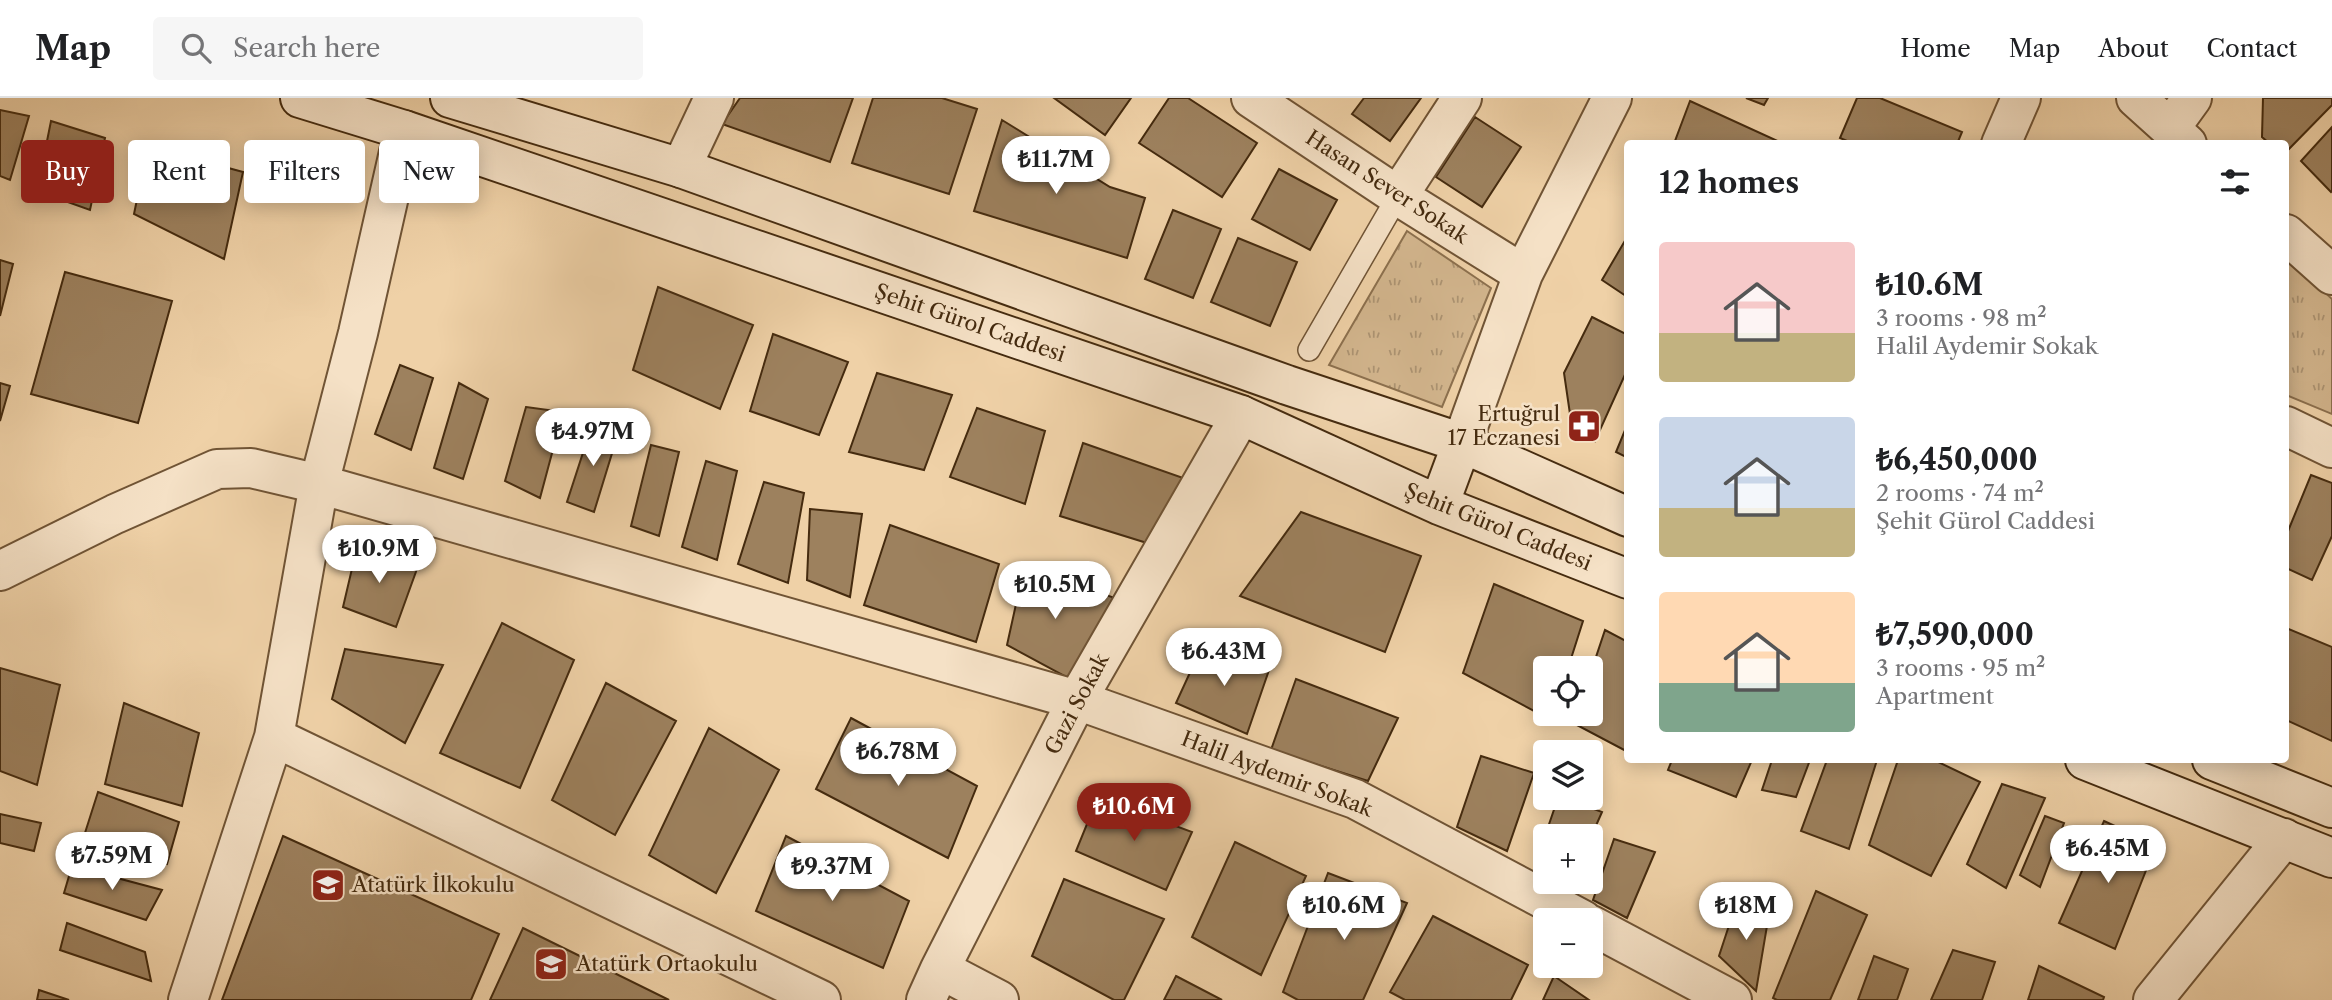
<!DOCTYPE html>
<meta charset="utf-8">
<style>
:root{--surface:#fff;--page:#f6f6f6;--text:#202124;--muted:#757577;--line:#e0e0e0;--accent:#8f2418}
body{margin:0;font-family:"Libre Caslon Text",serif;background:var(--page);color:var(--text);height:100vh;display:flex;flex-direction:column;font-size:26px;white-space:nowrap}
*{box-sizing:border-box;margin:0}
p{font-size:23px;color:var(--muted)}
.icon{flex:none;width:38px;height:38px;fill:none;stroke:currentColor;stroke-width:2;stroke-linecap:round;stroke-linejoin:round}
.map{position:relative;flex:1;overflow:hidden}
.details{position:absolute;left:1624px;top:42px;width:665px;height:623px;display:flex;flex-direction:column;background:var(--surface);border-radius:7px;box-shadow:0 4px 18px #0003}
.details>*{flex:none}
.banner{position:absolute;left:21px;top:42px;width:665px;height:63px;display:flex;gap:14px}
.controls{position:absolute;left:1533px;top:558px;display:grid;gap:14px}
.controls a{display:grid;place-items:center;width:70px;height:70px;border-radius:7px;background:var(--surface);box-shadow:0 4px 18px #0003;font-size:35px}
.price{position:absolute;translate:-50% -60px;padding:0 16px;border-radius:24px;background:#fff;color:#222;font-size:23px;line-height:46px;filter:drop-shadow(0 2px 4px #0008)}
.price::after{content:'';position:absolute;left:50%;top:42px;width:21px;height:16px;margin-left:-10px;background:inherit;clip-path:polygon(0 0,100% 0,50% 100%)}
.price.selected{background:var(--accent);color:#fff}
ul{padding:0;list-style:none}
li{display:flex;align-items:center;gap:21px;height:175px;padding:0 35px}
li span{display:grid;place-items:center;flex:none;width:196px;height:140px;border-radius:7px;color:#555}
li>.icon{margin-inline-start:auto}
span .icon{width:84px;height:84px;fill:#fffc;stroke-width:1}
li b{font-size:30px}
h2{display:flex;justify-content:space-between;align-items:center;height:84px;padding:0 35px;font-size:30px}
.tag{padding:0 24px;border-radius:7px;background:var(--surface);box-shadow:0 4px 18px #0003;font-size:24px;line-height:63px}
.tag.selected{background:var(--accent);color:#fff}
header{display:flex;align-items:center;gap:42px;box-sizing:border-box;height:98px;padding:0 35px;background:var(--surface);border-bottom:2px solid var(--line)}
header strong{font-size:33px}
nav{display:flex;gap:38px;margin-inline-start:auto;font-size:24px}
.search{width:490px;height:63px;background:var(--page);display:flex;align-items:center;gap:18px;box-sizing:border-box;padding:0 24px;border-radius:7px;color:var(--muted);font-size:26px}
.map>svg:first-child{display:block}
.park{fill:url(#park-tufts);stroke:#8c704e;stroke-width:2}
.building{fill:#9d815e;stroke:#452b0f;stroke-width:2}
.lines{fill:none;stroke-linecap:round;stroke-linejoin:round}
.service-casing{stroke:#705435;stroke-width:24}
.minor-casing{stroke:#705435;stroke-width:42}
.secondary-casing{stroke:#452b0f;stroke-width:42}
.service{stroke:#f5e1c6;stroke-width:21}
.minor{stroke:#f5e1c6;stroke-width:38}
.secondary{stroke:#f5e1c6;stroke-width:38}
.labels{text-anchor:middle;stroke-width:5;stroke-linejoin:round;paint-order:stroke}
.street-label{font-size:21px;fill:#452b0f;stroke:#f5e1c6}
.poi-label{font-size:21px;fill:#452b0f;stroke:#f5e1c6;text-anchor:start}
</style>
<header>
<strong>Map</strong>
<div class="search"><svg class="icon" aria-label="search" viewBox="0 0 24 24"><circle cx="10" cy="10" r="6"/><path d="M15 15l6 6"/></svg>Search here</div>
<nav><a>Home</a><a>Map</a><a>About</a><a>Contact</a></nav>
</header>
<div class="map">
<svg width="2332" height="902" viewBox="0 0 2332 902">
<defs>
<pattern id="park-tufts" width="24" height="20" patternUnits="userSpaceOnUse" patternTransform="scale(1.75)"><rect width="24" height="20" fill="#d2b58d"/><path d="M3 7l-1-3M5 7V3M7 7l1-3M15 17l-1-3M17 17v-4M19 17l1-3" fill="none" stroke="#ac9372"/></pattern>
</defs>
<rect width="100%" height="100%" fill="#efd1a7"/>
<filter id="stains"><feTurbulence type="fractalNoise" baseFrequency=".00286" numOctaves="4"/><feColorMatrix values="0 0 0 0 .2 0 0 0 0 .09 0 0 0 0 .02 0 0 0 .5 -.17"/></filter>
<radialGradient id="worn" r=".72"><stop offset=".6" stop-color="#630" stop-opacity="0"/><stop offset="1" stop-color="#630" stop-opacity=".3"/></radialGradient>
<path class="park" d="M1407,133L1491,190L1442,309L1329,267Z
M2286,158L2332,201V316L2286,297Z"/>
<path class="building" d="M740,0H853L830,64L722,26Z
M873,0H942L977,11L949,96L852,65Z
M1054,0H1131L1105,37Z
M1169,0H1188L1257,45L1222,99L1139,45Z
M1364,0H1421L1390,43L1352,16Z
M1746,0H1768L1764,7Z
M1857,0H1880L1962,34L1957,46H1854L1840,40Z
M2263,0H2332V7L2286,54V46H2270L2262,39Z
M1690,3L1782,45L1679,46L1675,43Z
M0,12L29,18L10,82L0,78Z
M1475,19L1521,49L1482,109L1436,79Z
M1002,22L1110,89L1145,100L1127,160L974,113Z
M51,23L105,40L90,112L37,93Z
M2332,29V93L2331,94L2301,63Z
M148,48L243,74L224,161L134,116Z
M1279,71L1337,102L1310,152L1252,121Z
M1173,112L1221,131L1193,200L1145,181Z
M1238,140L1297,164L1270,228L1211,204Z
M1626,141L1628,198H1626L1602,182Z
M0,162L13,166L0,218Z
M65,174L172,203L138,325L31,296Z
M658,189L753,227L720,311L633,272Z
M1592,219L1628,237V270L1595,343L1570,316L1564,275Z
M773,236L848,264L819,337L750,313Z
M400,267L433,280L411,352L375,336Z
M877,275L952,297L924,372L849,354Z
M0,285L10,288L0,323Z
M459,285L488,301L463,381L434,370Z
M526,309L563,314L540,400L505,383Z
M977,310L1045,333L1025,406L950,379Z
M594,321L617,339L594,414L567,404Z
M1628,325V360L1616,354Z
M1083,345L1186,381L1147,445L1060,418Z
M651,347L679,354L659,438L631,428Z
M706,363L737,373L717,462L682,449Z
M2311,377L2332,385V438L2312,482L2286,470V438Z
M764,384L804,395L788,485L738,466Z
M810,411L862,416L850,499L807,482Z
M1301,414L1421,458L1385,554L1240,498Z
M890,427L999,466L976,544L864,507Z
M358,445L418,468L396,529L343,509Z
M1024,470L1115,500L1068,580L1007,547Z
M1494,486L1583,523L1568,570H1545V616H1553L1551,622L1463,575Z
M502,525L574,562L520,690L440,655Z
M2286,530L2332,549V643L2286,622Z
M1605,532L1628,544V654L1573,625L1576,616H1591V574Z
M1204,544L1269,572L1247,636L1176,605Z
M345,551L443,567L405,645L332,601Z
M0,570L60,587L37,687L0,673Z
M1296,581L1398,620L1368,683L1271,652Z
M606,585L676,623L615,737L552,702Z
M124,605L199,635L182,708L105,686Z
M851,620L977,688L948,760L816,691Z
M709,630L779,672L716,795L649,757Z
M1481,658L1534,675L1507,753L1457,729Z
M1672,662H1752L1736,699L1668,672Z
M1772,662H1810L1796,699L1762,692Z
M1827,662H1877L1849,751L1801,733Z
M1898,662H1934L1980,684L1931,778L1869,747Z
M2002,686L2045,700L2006,790L1967,766Z
M98,694L179,724L167,766L84,738Z
M1098,699L1192,734L1166,792L1076,753Z
M1558,700H1565L1602,714L1591,739L1545,738Z
M0,716L41,725L34,753L0,745Z
M2045,718L2064,725L2040,789L2020,777Z
M2104,723L2156,747L2115,851L2059,825Z
M283,738L499,836L471,902H222Z
M786,738L909,803L883,870L756,813Z
M1545,739V778L1534,772Z
M1614,741L1655,754L1627,820L1593,802Z
M1235,744L1306,778L1261,877L1192,839Z
M72,768L162,792L146,822L64,795Z
M1328,775L1407,805L1363,902H1298L1283,894Z
M1064,781L1164,821L1124,902H1114L1032,858Z
M1816,793L1867,817L1830,902H1777L1773,900Z
M1737,803L1769,816L1756,893L1719,858Z
M1433,818L1528,867L1511,902H1405L1390,894Z
M67,825L145,854L151,883L60,852Z
M523,830L669,902H490Z
M1953,852L1995,864L1982,902H1931Z
M1874,858L1908,871L1897,902H1858Z
M2039,868L2104,899L2103,902H2028Z
M1176,878L1222,902H1164Z
M1554,878L1589,902H1543Z
M39,892L69,902H37Z"/>
<g class="lines">
<g class="service-casing">
<path id="service" d="M1309,252L1398,98"/>
</g>
<g class="minor-casing">
<path id="minor" d="M1251,0L1398,98L1523,176
M2136,0L2187,46
M2171,29L2192,0
M2001,46L2021,0
M681,70L714,0
M1398,98L1462,0
M2286,136L2332,177
M2286,328L2332,350
M1462,345L1523,176L1612,0
M0,473L115,416L217,371L251,370L319,386L1077,602L1355,701L1583,822
M274,639L821,902
M1591,827L1732,902
M940,871L999,902
M188,902L274,639L319,386L358,235L404,32
M926,902L940,871L1077,602L1241,317
M2153,902L2284,740"/>
</g>
<g class="secondary-casing">
<path id="secondary" d="M300,0L404,32L1241,317L1439,407L1628,481
M450,0L681,70L1287,287L1462,345L1628,419
M1439,407L1462,345
M2085,662L2332,760
M2212,662L2332,710"/>
</g>
<use href="#service" class="service"/>
<use href="#minor" class="minor"/>
<use href="#secondary" class="secondary"/>
</g>
<defs>
<g id="pharmacy-square" transform="scale(1.75)"><rect x="-9" y="-9" width="18" height="18" rx="4" fill="#8f2418" stroke="#f5e1c6"/><path d="M-2-6h4v4h4v4h-4v4h-4v-4h-4v-4h4Z" fill="#fff"/></g>
<g id="school-square" transform="scale(1.75)"><rect x="-9" y="-9" width="18" height="18" rx="4" fill="#8f2418" stroke="#f5e1c6"/><path d="M0-5L7-2L0 1L-7-2ZM-4 1L0 2.5L4 1V4Q0 6-4 4Z" fill="#fff"/></g>
</defs>
<g fill-rule="evenodd">
<use href="#pharmacy-square" x="1584" y="328"/>
<use href="#school-square" x="328" y="787"/>
<use href="#school-square" x="551" y="866"/>
</g>
<g class="labels">
<g class="street-label">
<text transform="translate(1387 89) rotate(33)" y="7">Hasan Sever Sokak</text>
<text transform="translate(970 225) rotate(19)" y="7">Şehit Gürol Caddesi</text>
<text transform="translate(1498 429) rotate(22)" y="7">Şehit Gürol Caddesi</text>
<text transform="translate(1077 606) rotate(-62)" y="7">Gazi Sokak</text>
<text transform="translate(1277 676) rotate(21)" y="7">Halil Aydemir Sokak</text>
</g>
<g class="poi-label">
<text x="1560" y="323" text-anchor="end">Ertuğrul<tspan x="1560" dy="24">17 Eczanesi</tspan></text>
<text x="352" y="794">Atatürk İlkokulu</text>
<text x="576" y="873">Atatürk Ortaokulu</text>
</g>
</g>
<rect width="100%" height="100%" filter="url(#stains)"/>
<rect width="100%" height="100%" fill="url(#worn)"/>
</svg>
<div class="controls">
<a><svg class="icon" aria-label="locate" viewBox="0 0 24 24"><circle cx="12" cy="12" r="6"/><path d="M12 2v4M12 18v4M2 12h4M18 12h4"/></svg></a>
<a><svg class="icon" aria-label="layers" viewBox="0 0 24 24"><path d="M12 4l9 5-9 5-9-5zM3 14l9 5 9-5"/></svg></a>
<a>+</a>
<a>−</a>
</div>
<b class="price" style="left:1056px;top:98px">₺11.7M</b>
<b class="price" style="left:593px;top:370px">₺4.97M</b>
<b class="price" style="left:379px;top:487px">₺10.9M</b>
<b class="price" style="left:1055px;top:523px">₺10.5M</b>
<b class="price" style="left:1224px;top:590px">₺6.43M</b>
<b class="price" style="left:898px;top:690px">₺6.78M</b>
<b class="price selected" style="left:1134px;top:745px">₺10.6M</b>
<b class="price" style="left:2108px;top:787px">₺6.45M</b>
<b class="price" style="left:112px;top:794px">₺7.59M</b>
<b class="price" style="left:832px;top:805px">₺9.37M</b>
<b class="price" style="left:1344px;top:844px">₺10.6M</b>
<b class="price" style="left:1746px;top:844px">₺18M</b>
<div class="banner">
<a class="tag selected">Buy</a>
<a class="tag">Rent</a>
<a class="tag">Filters</a>
<a class="tag">New</a>
</div>
<section class="details">
<h2>12 homes<svg class="icon" aria-label="filters" viewBox="0 0 24 24"><path d="M4 7h16M4 17h16"/><circle cx="9" cy="7" r="2"/><circle cx="15" cy="17" r="2"/></svg></h2>
<ul>
<li><span style="background:linear-gradient(#f6c9c9 65%,#c2b280 0)"><svg class="icon" aria-label="home" viewBox="0 0 24 24"><path d="M3 11l9-7 9 7M6 9v11h12V9"/></svg></span><div><b>₺10.6M</b><p>3 rooms · 98 m²</p><p>Halil Aydemir Sokak</p></div></li>
<li><span style="background:linear-gradient(#c9d6e8 65%,#c2b280 0)"><svg class="icon" aria-label="home" viewBox="0 0 24 24"><path d="M3 11l9-7 9 7M6 9v11h12V9"/></svg></span><div><b>₺6,450,000</b><p>2 rooms · 74 m²</p><p>Şehit Gürol Caddesi</p></div></li>
<li><span style="background:linear-gradient(#ffd9b3 65%,#7fa58c 0)"><svg class="icon" aria-label="home" viewBox="0 0 24 24"><path d="M3 11l9-7 9 7M6 9v11h12V9"/></svg></span><div><b>₺7,590,000</b><p>3 rooms · 95 m²</p><p>Apartment</p></div></li>
</ul>
</section>
</div>
